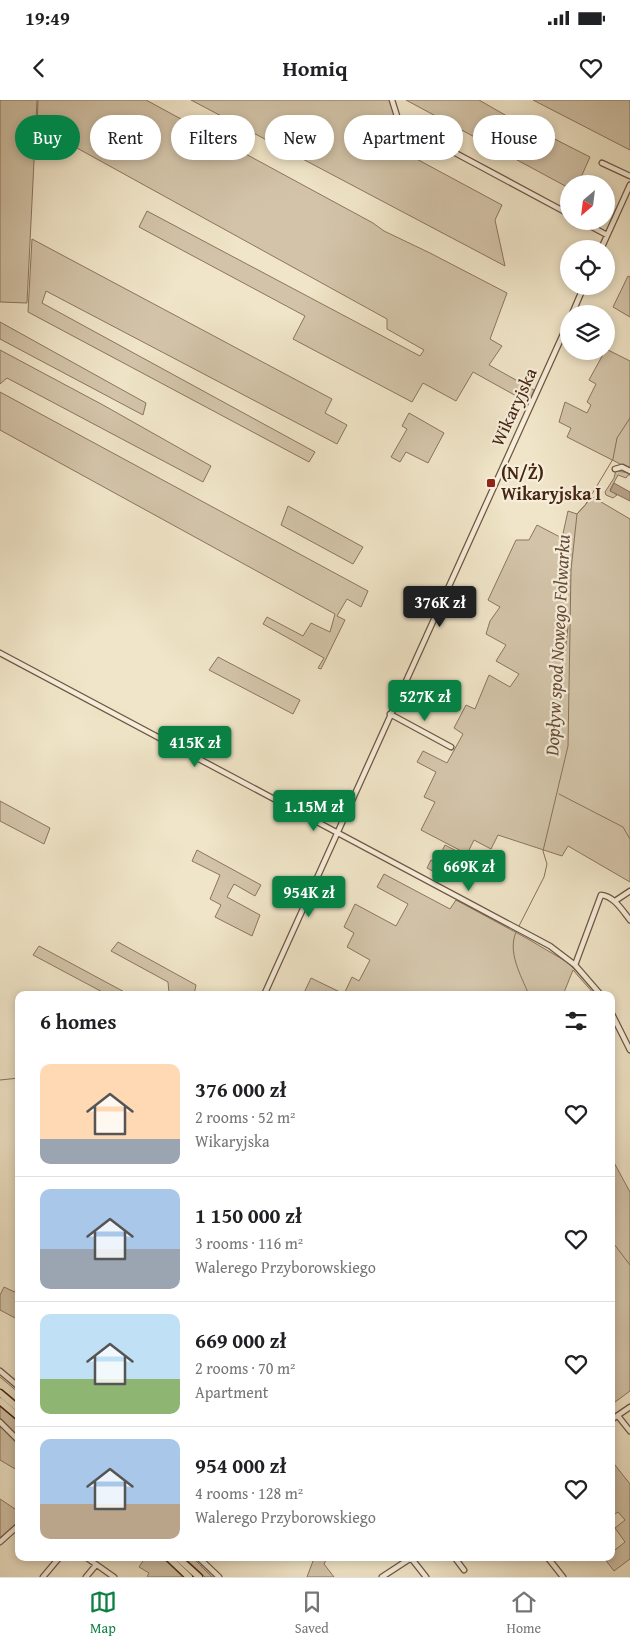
<!DOCTYPE html>
<meta charset="utf-8">
<style>
:root{--surface:#fff;--page:#f6f6f6;--text:#202124;--muted:#757577;--line:#e0e0e0;--accent:#0b8043}
body{margin:0;font-family:"Gentium Book Plus",serif;background:var(--page);color:var(--text);height:100vh;display:flex;flex-direction:column;font-size:19px;white-space:nowrap}
*{box-sizing:border-box;margin:0}
p{font-size:16px;color:var(--muted)}
.icon{flex:none;width:28px;height:28px;fill:none;stroke:currentColor;stroke-width:2;stroke-linecap:round;stroke-linejoin:round}
.map{position:relative;flex:1;overflow:hidden}
.sheet{position:absolute;left:15px;top:891px;width:600px;height:570px;display:flex;flex-direction:column;background:var(--surface);border-radius:10px;box-shadow:0 2px 8px #0003}
.sheet>*{flex:none}
.hud{position:absolute;left:15px;top:15px;width:600px;height:45px;display:flex;gap:10px}
.needle{width:32px;rotate:208deg}
.controls{position:absolute;left:560px;top:75px;display:grid;gap:10px}
.controls a{display:grid;place-items:center;width:55px;height:55px;border-radius:50%;background:var(--surface);box-shadow:0 2px 8px #0003;font-size:25px}
.price{position:absolute;translate:-50% -42px;padding:0 11px;border-radius:5px;background:var(--accent);color:#fff;font-size:16px;line-height:32px;filter:drop-shadow(0 1px 2px #0008)}
.price::after{content:'';position:absolute;left:50%;top:30px;width:15px;height:11px;margin-left:-8px;background:inherit;clip-path:polygon(0 0,100% 0,50% 100%)}
.price.selected{background:#222;color:#fff}
ul{padding:0;list-style:none}
li{display:flex;align-items:center;gap:15px;height:125px;padding:0 25px}
li+li{border-top:1px solid var(--line)}
li span{display:grid;place-items:center;flex:none;width:140px;height:100px;border-radius:10px;color:#555}
li>.icon{margin-inline-start:auto}
span .icon{width:60px;height:60px;fill:#fffc;stroke-width:1}
li b{font-size:21px}
h2{display:flex;justify-content:space-between;align-items:center;height:60px;padding:0 25px;font-size:21px}
.tag{padding:0 18px;border-radius:22px;background:var(--surface);box-shadow:0 2px 8px #0003;font-size:18px;line-height:45px}
.tag.selected{background:var(--accent);color:#fff}
.status{display:flex;justify-content:space-between;align-items:center;height:35px;padding:0 25px;background:var(--surface);direction:ltr}
.status svg{height:14px;fill:currentColor}
header{display:flex;justify-content:space-between;align-items:center;height:65px;padding:0 25px;background:var(--surface);font-size:22px;font-weight:700}
.tabs{display:flex;justify-content:space-around;align-items:center;height:70px;border-top:1px solid var(--line);background:var(--surface);font-size:14px;color:var(--muted)}
.tabs a{display:grid;justify-items:center;gap:2px}
.tabs .selected{color:var(--accent)}
.map>svg:first-child{display:block}
.green{fill:#d3c4a9;stroke:#8d745e}
.water{fill:#b7a48a;stroke:#8a715a}
.lines{fill:none;stroke-linecap:round;stroke-linejoin:round}
.stream{stroke:#8a715a;stroke-width:1}
.minor-casing{stroke:#715540;stroke-width:7}
.highway-casing{stroke:#472513;stroke-width:9}
.minor{stroke:#f5eedb;stroke-width:4.5}
.highway{stroke:#f0e5c8;stroke-width:6}
.poi-dot{fill:#8f2418;stroke:#f5eedb;stroke-width:2}
.labels{text-anchor:middle;stroke-width:4.5;stroke-linejoin:round;paint-order:stroke}
.street-label{font-size:18px;fill:#472513;stroke:#f5eedb}
.poi-label{font-size:18px;font-weight:bold;fill:#472513;stroke:#f5eedb;text-anchor:start}
.water-label{font-size:19px;font-style:italic;fill:#694b37;stroke:#f5eedb}
</style>
<div class="status"><b>19:49</b><svg viewBox="0 0 49 12"><path d="M0 12V9h3v3zM5 12V6h3v6zM10 12V3h3v9zM15 12V0h3v12zM26 1h20v11H26zM47 4h2v5h-2z"/></svg></div>
<header><svg class="icon" aria-label="back" viewBox="0 0 24 24"><path d="M15 5l-7 7 7 7"/></svg>Homiq<svg class="icon" aria-label="heart" viewBox="0 0 24 24"><path d="M12 20l-8-8c-3-5 5-10 8-4 3-6 11-1 8 4z"/></svg></header>
<div class="map">
<svg width="630" height="1477" viewBox="0 0 630 1477">
<rect width="100%" height="100%" fill="#f0e5c8"/>
<filter id="stains"><feTurbulence type="fractalNoise" baseFrequency=".004" numOctaves="4"/><feColorMatrix values="0 0 0 0 .2 0 0 0 0 .09 0 0 0 0 .02 0 0 0 .5 -.17"/></filter>
<radialGradient id="worn" r=".72"><stop offset=".6" stop-color="#630" stop-opacity="0"/><stop offset="1" stop-color="#630" stop-opacity=".3"/></radialGradient>
<path class="green" d="M0,0H37L27,203L0,202Z
M38,0H146L373,123L384,131L430,153L507,193L490,239L502,246L489,265L534,290L529,303L473,272L456,301L423,283L412,302L293,239L305,216L139,127L147,111L420,256L424,250L387,229V219L37,26Z
M191,0H392L397,16L394,19L386,16L372,35L502,105L495,120L505,166Z
M406,0H479L519,23L531,27L590,57L578,84H569V88Z
M533,0H630V50Z
M32,139L332,299L325,313L347,325L337,344L46,191L42,203L315,352L309,362L28,212Z
M628,176L630,177V217L613,207Z
M0,222L146,303L143,315L0,239Z
M606,249L630,261V369L567,337L571,328L559,322L565,302L587,313L591,305L587,302L596,284L589,280Z
M0,250L103,305L211,366L203,382L7,278L0,284Z
M0,292L368,491L361,507L347,499L337,516L345,520L321,569L318,568L324,558L263,524L267,517L303,536L311,523L330,532L335,514L0,330Z
M409,313L444,333L428,363L406,352L400,362L391,357L407,329L402,326Z
M616,370C621,373 625,371 630,373V375H628L626,378L618,375L610,390L617,395L613,398L606,395L605,392L614,378Z
M591,396L630,419V782L568,746L562,756L498,735L491,749L474,740L467,754L421,730L435,702L424,697L436,672L417,662L423,651L447,663L463,634L454,628L466,605L475,609L489,575L510,587L519,574L496,561L506,545L486,534L490,521L500,507L488,500L516,440H529L537,425L562,438L568,411L577,414L586,404Z
M288,406L363,447L353,464L281,425Z
M218,557L300,600L293,614L209,570Z
M0,701L50,728L44,744L0,721Z
M445,745L472,759L463,775L437,761Z
M197,750L261,785L255,796L234,784L227,797L260,815L252,836L215,817L221,805L210,799L220,775L192,761Z
M431,760L451,770L446,778L427,768Z
M384,774L450,809L456,800L528,839L567,862L582,877L597,895H595L573,870L563,895H303L311,878L344,894L352,877L359,881L370,860L347,847L354,833L344,827L355,804L396,826L408,804L377,787Z
M118,842L196,885L194,895H171L169,893L168,882L111,851Z
M39,846L130,895H108L33,855Z
M611,1057L630,1092V1291L611,1305Z
M4,1187L19,1194V1220L0,1210V1195Z
M0,1306L19,1321V1338L0,1318Z
M0,1325L19,1345V1366L17,1370L0,1360Z
M611,1360L630,1384V1459L614,1471L604,1458H611V1453L625,1442L615,1428L625,1420L618,1412L615,1414L611,1408Z
M0,1399L15,1409L19,1402V1422L0,1439Z
M145,1458H164L185,1477H147L149,1473L139,1467Z
M185,1458H197L217,1477H205Z
M306,1458H327L324,1464L334,1477H307L313,1461Z"/>
<path class="water" d="M614,383L630,392V401L610,391Z
M563,525L568,527L565,552L558,549V544Z"/>
<g class="lines">
<path class="stream" d="M559,694L623,727L630,739
M519,826L544,777L547,764L543,751L568,646L571,470L577,414L586,404L613,359L617,338L630,318
M517,830C506,851 521,875 529,895
M0,980L19,978
M611,1140L630,1165
M0,1277L19,1293
M193,1458L199,1464
M200,1465L212,1477"/>
<g class="minor-casing">
<path id="minor" d="M392,0L397,16L405,26L569,114
M602,63L630,76
M581,121L607,135
M601,149L630,85
M572,214L584,186
M615,369L622,367L630,371
M0,553L550,846L575,865L601,895
M390,614L451,647
M615,801L630,791
M575,865L601,795C614,796 622,810 630,820
M264,895L569,221
M611,912L630,950
M0,1271L19,1287
M618,1316L630,1331
M611,1320L630,1307
M0,1322L19,1341
M0,1442L19,1425
M87,1458L114,1477
M199,1458L219,1477
M411,1458L426,1477
M455,1458L464,1470
M548,1458L563,1477
M43,1477L59,1458
M86,1477L96,1465
M382,1477L411,1458"/>
</g>
<g class="highway-casing">
<path id="highway" d="M0,1293L19,1309
M0,1301L19,1317
M169,1458L189,1477
M178,1458L199,1477"/>
</g>
<use href="#minor" class="minor"/>
<use href="#highway" class="highway"/>
</g>
<rect class="poi-dot" x="486" y="378" width="10" height="10" rx="2.5"/>
<g class="labels">
<g class="street-label">
<text transform="translate(514 307) rotate(-65)" y="6">Wikaryjska</text>
</g>
<g class="poi-label">
<text x="501" y="379">(N/Ż)<tspan x="501" dy="21">Wikaryjska I</tspan></text>
</g>
<g class="water-label">
<text transform="translate(557 545) rotate(-87)" y="7">Dopływ spod Nowego Folwarku</text>
</g>
</g>
<rect width="100%" height="100%" filter="url(#stains)"/>
<rect width="100%" height="100%" fill="url(#worn)"/>
</svg>
<div class="controls">
<a><svg class="needle" viewBox="-14 -14 28 28"><path d="M0-13l5 13h-10z" fill="#e53935"/><path d="M0 13l5-13h-10z" fill="#757577"/></svg></a>
<a><svg class="icon" aria-label="locate" viewBox="0 0 24 24"><circle cx="12" cy="12" r="6"/><path d="M12 2v4M12 18v4M2 12h4M18 12h4"/></svg></a>
<a><svg class="icon" aria-label="layers" viewBox="0 0 24 24"><path d="M12 4l9 5-9 5-9-5zM3 14l9 5 9-5"/></svg></a>
</div>
<b class="price selected" style="left:440px;top:528px">376K zł</b>
<b class="price" style="left:425px;top:622px">527K zł</b>
<b class="price" style="left:195px;top:668px">415K zł</b>
<b class="price" style="left:314px;top:732px">1.15M zł</b>
<b class="price" style="left:469px;top:792px">669K zł</b>
<b class="price" style="left:309px;top:818px">954K zł</b>
<div class="hud">
<a class="tag selected">Buy</a>
<a class="tag">Rent</a>
<a class="tag">Filters</a>
<a class="tag">New</a>
<a class="tag">Apartment</a>
<a class="tag">House</a>
</div>
<section class="sheet">
<h2>6 homes<svg class="icon" aria-label="filters" viewBox="0 0 24 24"><path d="M4 7h16M4 17h16"/><circle cx="9" cy="7" r="2"/><circle cx="15" cy="17" r="2"/></svg></h2>
<ul>
<li><span style="background:linear-gradient(#ffd9b3 75%,#9aa5b1 0)"><svg class="icon" aria-label="home" viewBox="0 0 24 24"><path d="M3 11l9-7 9 7M6 9v11h12V9"/></svg></span><div><b>376 000 zł</b><p>2 rooms · 52 m²</p><p>Wikaryjska</p></div><svg class="icon" aria-label="heart" viewBox="0 0 24 24"><path d="M12 20l-8-8c-3-5 5-10 8-4 3-6 11-1 8 4z"/></svg></li>
<li><span style="background:linear-gradient(#a9c7e8 60%,#9aa5b1 0)"><svg class="icon" aria-label="home" viewBox="0 0 24 24"><path d="M3 11l9-7 9 7M6 9v11h12V9"/></svg></span><div><b>1 150 000 zł</b><p>3 rooms · 116 m²</p><p>Walerego Przyborowskiego</p></div><svg class="icon" aria-label="heart" viewBox="0 0 24 24"><path d="M12 20l-8-8c-3-5 5-10 8-4 3-6 11-1 8 4z"/></svg></li>
<li><span style="background:linear-gradient(#bfe0f5 65%,#8fb573 0)"><svg class="icon" aria-label="home" viewBox="0 0 24 24"><path d="M3 11l9-7 9 7M6 9v11h12V9"/></svg></span><div><b>669 000 zł</b><p>2 rooms · 70 m²</p><p>Apartment</p></div><svg class="icon" aria-label="heart" viewBox="0 0 24 24"><path d="M12 20l-8-8c-3-5 5-10 8-4 3-6 11-1 8 4z"/></svg></li>
<li><span style="background:linear-gradient(#a9c7e8 65%,#b9a48a 0)"><svg class="icon" aria-label="home" viewBox="0 0 24 24"><path d="M3 11l9-7 9 7M6 9v11h12V9"/></svg></span><div><b>954 000 zł</b><p>4 rooms · 128 m²</p><p>Walerego Przyborowskiego</p></div><svg class="icon" aria-label="heart" viewBox="0 0 24 24"><path d="M12 20l-8-8c-3-5 5-10 8-4 3-6 11-1 8 4z"/></svg></li>
</ul>
</section>
</div>
<nav class="tabs">
<a class="selected"><svg class="icon" aria-label="map" viewBox="0 0 24 24"><path d="M3 6l6-2 6 2 6-2v14l-6 2-6-2-6 2zM9 4v14M15 6v14"/></svg>Map</a>
<a><svg class="icon" aria-label="saved" viewBox="0 0 24 24"><path d="M7 4h10v16l-5-4-5 4z"/></svg>Saved</a>
<a><svg class="icon" aria-label="home" viewBox="0 0 24 24"><path d="M3 11l9-7 9 7M6 9v11h12V9"/></svg>Home</a>
</nav>
